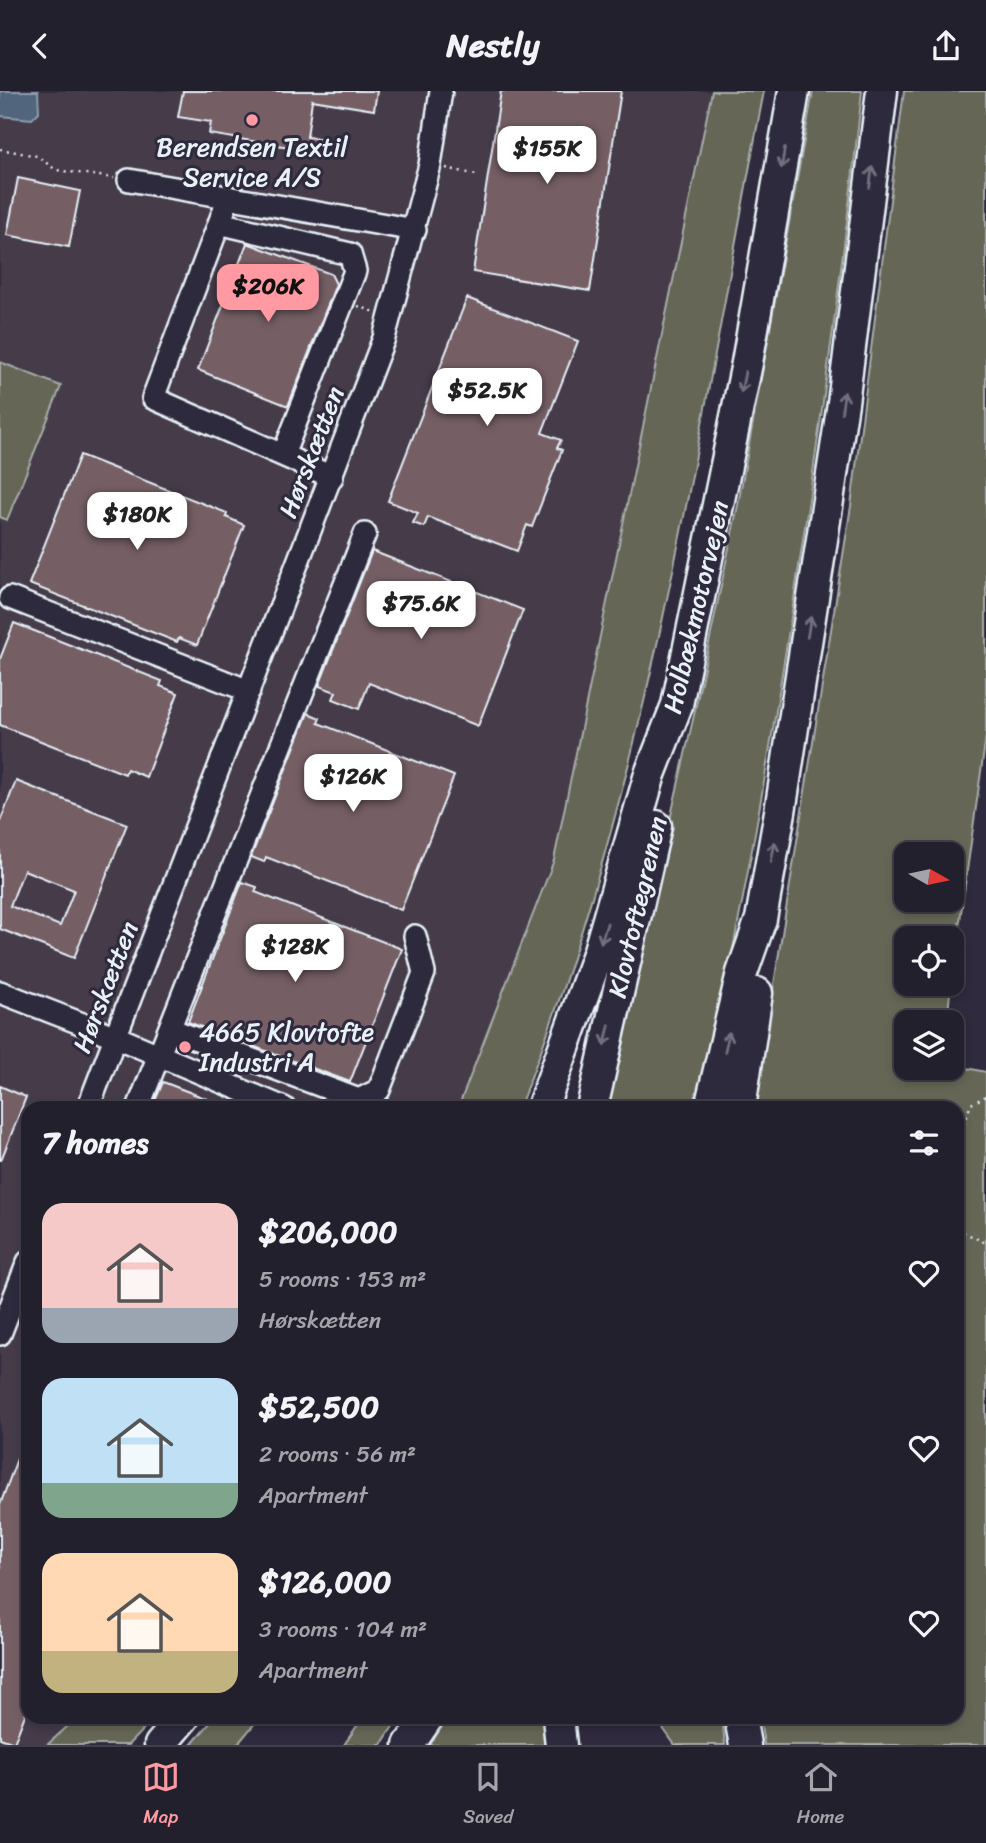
<!DOCTYPE html>
<meta charset="utf-8">
<style>
:root{--surface:#23202e;--page:#2f2d3a;--text:#f1f3f6;--muted:#a3a3aa;--line:#403e4a;--accent:#ff9aa2}
body{margin:0;font-family:Sriracha,sans-serif;background:var(--page);color:var(--text);height:100vh;display:flex;flex-direction:column;font-size:26px;white-space:nowrap}
*{box-sizing:border-box;margin:0}
p{font-size:23px;color:var(--muted)}
.icon{flex:none;width:38px;height:38px;fill:none;stroke:currentColor;stroke-width:2;stroke-linecap:round;stroke-linejoin:round}
.map{position:relative;flex:1;overflow:hidden}
.drawer{position:absolute;left:21px;top:1010px;width:943px;height:623px;display:flex;flex-direction:column;background:var(--surface);border-radius:21px;box-shadow:0 4px 10px #0003,0 0 0 2px var(--line)}
.drawer>*{flex:none}
.needle{width:46px;rotate:99deg}
.tools{position:absolute;left:894px;top:751px;display:grid;gap:14px}
.tools a{display:grid;place-items:center;width:70px;height:70px;border-radius:14px;background:var(--surface);box-shadow:0 4px 10px #0003,0 0 0 2px var(--line);font-size:35px}
.price{position:absolute;translate:-50% -60px;padding:0 16px;border-radius:14px;background:#fff;color:#222;font-size:23px;line-height:46px;filter:drop-shadow(0 2px 4px #0008)}
.price::after{content:'';position:absolute;left:50%;top:42px;width:21px;height:16px;margin-left:-10px;background:inherit;clip-path:polygon(0 0,100% 0,50% 100%)}
.price.selected{background:var(--accent);color:#111}
ul{padding:0;list-style:none}
li{display:flex;align-items:center;gap:21px;height:175px;padding:0 21px}
li span{display:grid;place-items:center;flex:none;width:196px;height:140px;border-radius:21px;color:#555}
li>.icon{margin-inline-start:auto}
span .icon{width:84px;height:84px;fill:#fffc;stroke-width:1}
li b{font-size:30px}
h2{display:flex;justify-content:space-between;align-items:center;height:84px;padding:0 21px;font-size:30px}
header{display:flex;justify-content:space-between;align-items:center;height:91px;padding:0 21px;background:var(--surface);font-size:32px;font-weight:700}
.dock{display:flex;justify-content:space-around;align-items:center;height:98px;border-top:2px solid var(--line);background:var(--surface);font-size:19px;color:var(--muted)}
.dock a{display:grid;justify-items:center;gap:4px}
.dock .selected{color:var(--accent)}
.map>svg:first-child{display:block}
.built{fill:#443a49}
.green{fill:#656657;stroke:#a6aca8;stroke-width:2;fill-rule:evenodd}
.water{fill:#51667d;stroke:#8d9eae;stroke-width:2}
.building{fill:#755e65;stroke:#e8f1f8;stroke-width:2;fill-rule:evenodd}
.lines{fill:none;stroke-linecap:round;stroke-linejoin:round}
.minor-casing{stroke:#e8f1f8;stroke-width:26}
.highway-casing{stroke:#e8f1f8;stroke-width:35}
.path{stroke:#e8f1f8;stroke-width:2.5;stroke-dasharray:2 5;stroke-linecap:butt}
.minor{stroke:#2f2a3d;stroke-width:21}
.highway{stroke:#2f2a3d;stroke-width:30}
.oneway{stroke:#70707e}
.poi-dot{fill:#ff9aa2;stroke:#2f2a3d;stroke-width:2.5}
.labels{text-anchor:middle;stroke-width:6;stroke-linejoin:round;paint-order:stroke}
.poi-label{font-size:26px;fill:#e8f1f8;stroke:#2f2a3d}
.street-label{font-size:26px;fill:#e8f1f8;stroke:#2f2a3d}
</style>
<header><svg class="icon" aria-label="back" viewBox="0 0 24 24"><path d="M15 5l-7 7 7 7"/></svg>Nestly<svg class="icon" aria-label="share" viewBox="0 0 24 24"><path d="M12 15V3M7 8l5-5 5 5M5 13v7h14v-7"/></svg></header>
<div class="map">
<svg width="986" height="1654" viewBox="0 0 986 1654">
<rect width="100%" height="100%" fill="#2f2a3d"/>
<filter id="ink" filterUnits="userSpaceOnUse"><feTurbulence type="fractalNoise" baseFrequency=".0143" numOctaves="2"/><feDisplacementMap in="SourceGraphic" scale="14" xChannelSelector="R" yChannelSelector="G"/><feConvolveMatrix kernelMatrix="1 2 1 2 8 2 1 2 1" color-interpolation-filters="sRGB"/></filter>
<g filter="url(#ink)">
<path class="built" d="M0,0H712L554,769L458,1017H28V1626H78L47,1654H0Z"/>
<path class="green" d="M712,0H764C698,341 649,693 519,1017H458L554,769Z
M813,0H862C844,170 820,339 794,508C767,679 739,849 697,1017H604L694,624L738,414Z
M904,0H986V645L952,886V847H906V892L951,893L947,931H906V976H952V974L986,981V1654H764L760,1626H957V1017H754L851,415ZM906,763H952V808H906Z
M0,271L61,295L7,429L0,426Z
M78,1626H155L128,1654H47Z
M215,1626H260L237,1654H191Z
M363,1626H399L381,1654H344Z
M448,1626H545L547,1654H430Z
M655,1626H722L725,1654H675Z"/>
<path class="water" d="M0,0H38L39,21L32,28L0,25Z"/>
<path class="building" d="M183,0H377L374,19L312,9L307,46L322,48L320,61L209,43L211,31L178,26Z
M501,0H621L590,200L473,181Z
M18,87L80,100L69,156L7,144Z
M247,152L331,183L336,193L288,315L198,279Z
M467,207L578,250L542,342L561,349L557,357L562,359L532,436L527,434L517,460L428,426L424,436L413,432L418,422L388,410Z
M80,364L227,422L226,426L244,434L197,554L179,547L177,551L29,493Z
M372,460L523,519L478,635L369,592L359,618L333,608L336,601L319,595Z
M14,532L162,590L160,595L178,602L146,686L127,678L125,683L0,634V568Z
M308,622L320,627L318,632L454,685L401,819L266,766L264,771L251,766Z
M16,690L127,733L74,867L0,838V731ZM24,779L74,799L60,835L10,815Z
M242,791L257,796L255,801L402,858L350,991L188,931Z
M163,991L228,1016L227,1017H152Z
M0,995L26,1006L1,1069H0Z
M17,1368L28,1372V1616L14,1652L0,1647V1414Z"/>
<g class="lines">
<g class="minor-casing">
<path id="minor" d="M129,89L415,139
M229,106L153,307L332,386
M219,132L350,163L355,180L283,364
M10,507L249,600
M0,901L116,946L284,1017
M170,938L359,1009L379,999L424,882L415,845
M88,1017L384,247L430,74L441,0
M138,1017L365,443
M0,1243L28,1171"/>
</g>
<g class="highway-casing">
<path id="highway" d="M542,1017L598,863L650,683L677,614L747,272L794,0
M592,1017L656,735
M710,1017L742,882L761,828L780,721L843,312L882,0
M740,1017L757,902
M558,1626L561,1654
M740,1626L745,1654
M160,1654L184,1626
M409,1654L428,1626"/>
</g>
<path class="path" d="M0,58L37,65L56,79L114,87
M446,77L477,84
M358,215L375,221
M957,1052L971,1013L986,1005
M957,1138L986,1152"/>
<use href="#minor" class="minor"/>
<use href="#highway" class="highway"/>
</g>
<defs><path id="oneway-shaft" d="M-6 0H5M1.5-3L5.5 0L1.5 3" fill="none" stroke-width="1.6" stroke-linecap="round" stroke-linejoin="round" transform="scale(1.75)"/></defs>
<g class="oneway">
<use href="#oneway-shaft" transform="translate(783 67) rotate(99)"/>
<use href="#oneway-shaft" transform="translate(871 86) rotate(-83)"/>
<use href="#oneway-shaft" transform="translate(743 291) rotate(101)"/>
<use href="#oneway-shaft" transform="translate(843 311) rotate(-82)"/>
<use href="#oneway-shaft" transform="translate(809 536) rotate(-81)"/>
<use href="#oneway-shaft" transform="translate(773 761) rotate(-80)"/>
<use href="#oneway-shaft" transform="translate(604 842) rotate(108)"/>
<use href="#oneway-shaft" transform="translate(607 944) rotate(103)"/>
<use href="#oneway-shaft" transform="translate(727 951) rotate(-77)"/>
</g>
</g>
<g class="poi-dot">
<circle cx="252" cy="29" r="7"/>
<circle cx="185" cy="956" r="7"/>
</g>
<g class="labels">
<g class="poi-label">
<text x="252" y="65">Berendsen Textil<tspan x="252" dy="30">Service A/S</tspan></text>
<text x="199" y="950" text-anchor="start">4665 Klovtofte<tspan x="199" dy="30">Industri A</tspan></text>
</g>
<g class="street-label">
<text transform="translate(311 361) rotate(-69)" y="9">Hørskætten</text>
<text transform="translate(696 516) rotate(-77)" y="9">Holbækmotorvejen</text>
<text transform="translate(637 816) rotate(-77)" y="9">Klovtoftegrenen</text>
<text transform="translate(105 896) rotate(-69)" y="9">Hørskætten</text>
</g>
</g>
</svg>
<div class="tools">
<a><svg class="needle" viewBox="-14 -14 28 28"><path d="M0-13l5 13h-10z" fill="#e53935"/><path d="M0 13l5-13h-10z" fill="#a3a3aa"/></svg></a>
<a><svg class="icon" aria-label="locate" viewBox="0 0 24 24"><circle cx="12" cy="12" r="6"/><path d="M12 2v4M12 18v4M2 12h4M18 12h4"/></svg></a>
<a><svg class="icon" aria-label="layers" viewBox="0 0 24 24"><path d="M12 4l9 5-9 5-9-5zM3 14l9 5 9-5"/></svg></a>
</div>
<b class="price" style="left:547px;top:95px">$155K</b>
<b class="price selected" style="left:268px;top:233px">$206K</b>
<b class="price" style="left:487px;top:337px">$52.5K</b>
<b class="price" style="left:137px;top:461px">$180K</b>
<b class="price" style="left:421px;top:550px">$75.6K</b>
<b class="price" style="left:353px;top:723px">$126K</b>
<b class="price" style="left:295px;top:893px">$128K</b>
<section class="drawer">
<h2>7 homes<svg class="icon" aria-label="filters" viewBox="0 0 24 24"><path d="M4 7h16M4 17h16"/><circle cx="9" cy="7" r="2"/><circle cx="15" cy="17" r="2"/></svg></h2>
<ul>
<li><span style="background:linear-gradient(#f6c9c9 75%,#9aa5b1 0)"><svg class="icon" aria-label="home" viewBox="0 0 24 24"><path d="M3 11l9-7 9 7M6 9v11h12V9"/></svg></span><div><b>$206,000</b><p>5 rooms · 153 m²</p><p>Hørskætten</p></div><svg class="icon" aria-label="heart" viewBox="0 0 24 24"><path d="M12 20l-8-8c-3-5 5-10 8-4 3-6 11-1 8 4z"/></svg></li>
<li><span style="background:linear-gradient(#bfe0f5 75%,#7fa58c 0)"><svg class="icon" aria-label="home" viewBox="0 0 24 24"><path d="M3 11l9-7 9 7M6 9v11h12V9"/></svg></span><div><b>$52,500</b><p>2 rooms · 56 m²</p><p>Apartment</p></div><svg class="icon" aria-label="heart" viewBox="0 0 24 24"><path d="M12 20l-8-8c-3-5 5-10 8-4 3-6 11-1 8 4z"/></svg></li>
<li><span style="background:linear-gradient(#ffd9b3 70%,#c2b280 0)"><svg class="icon" aria-label="home" viewBox="0 0 24 24"><path d="M3 11l9-7 9 7M6 9v11h12V9"/></svg></span><div><b>$126,000</b><p>3 rooms · 104 m²</p><p>Apartment</p></div><svg class="icon" aria-label="heart" viewBox="0 0 24 24"><path d="M12 20l-8-8c-3-5 5-10 8-4 3-6 11-1 8 4z"/></svg></li>
</ul>
</section>
</div>
<nav class="dock">
<a class="selected"><svg class="icon" aria-label="map" viewBox="0 0 24 24"><path d="M3 6l6-2 6 2 6-2v14l-6 2-6-2-6 2zM9 4v14M15 6v14"/></svg>Map</a>
<a><svg class="icon" aria-label="saved" viewBox="0 0 24 24"><path d="M7 4h10v16l-5-4-5 4z"/></svg>Saved</a>
<a><svg class="icon" aria-label="home" viewBox="0 0 24 24"><path d="M3 11l9-7 9 7M6 9v11h12V9"/></svg>Home</a>
</nav>
